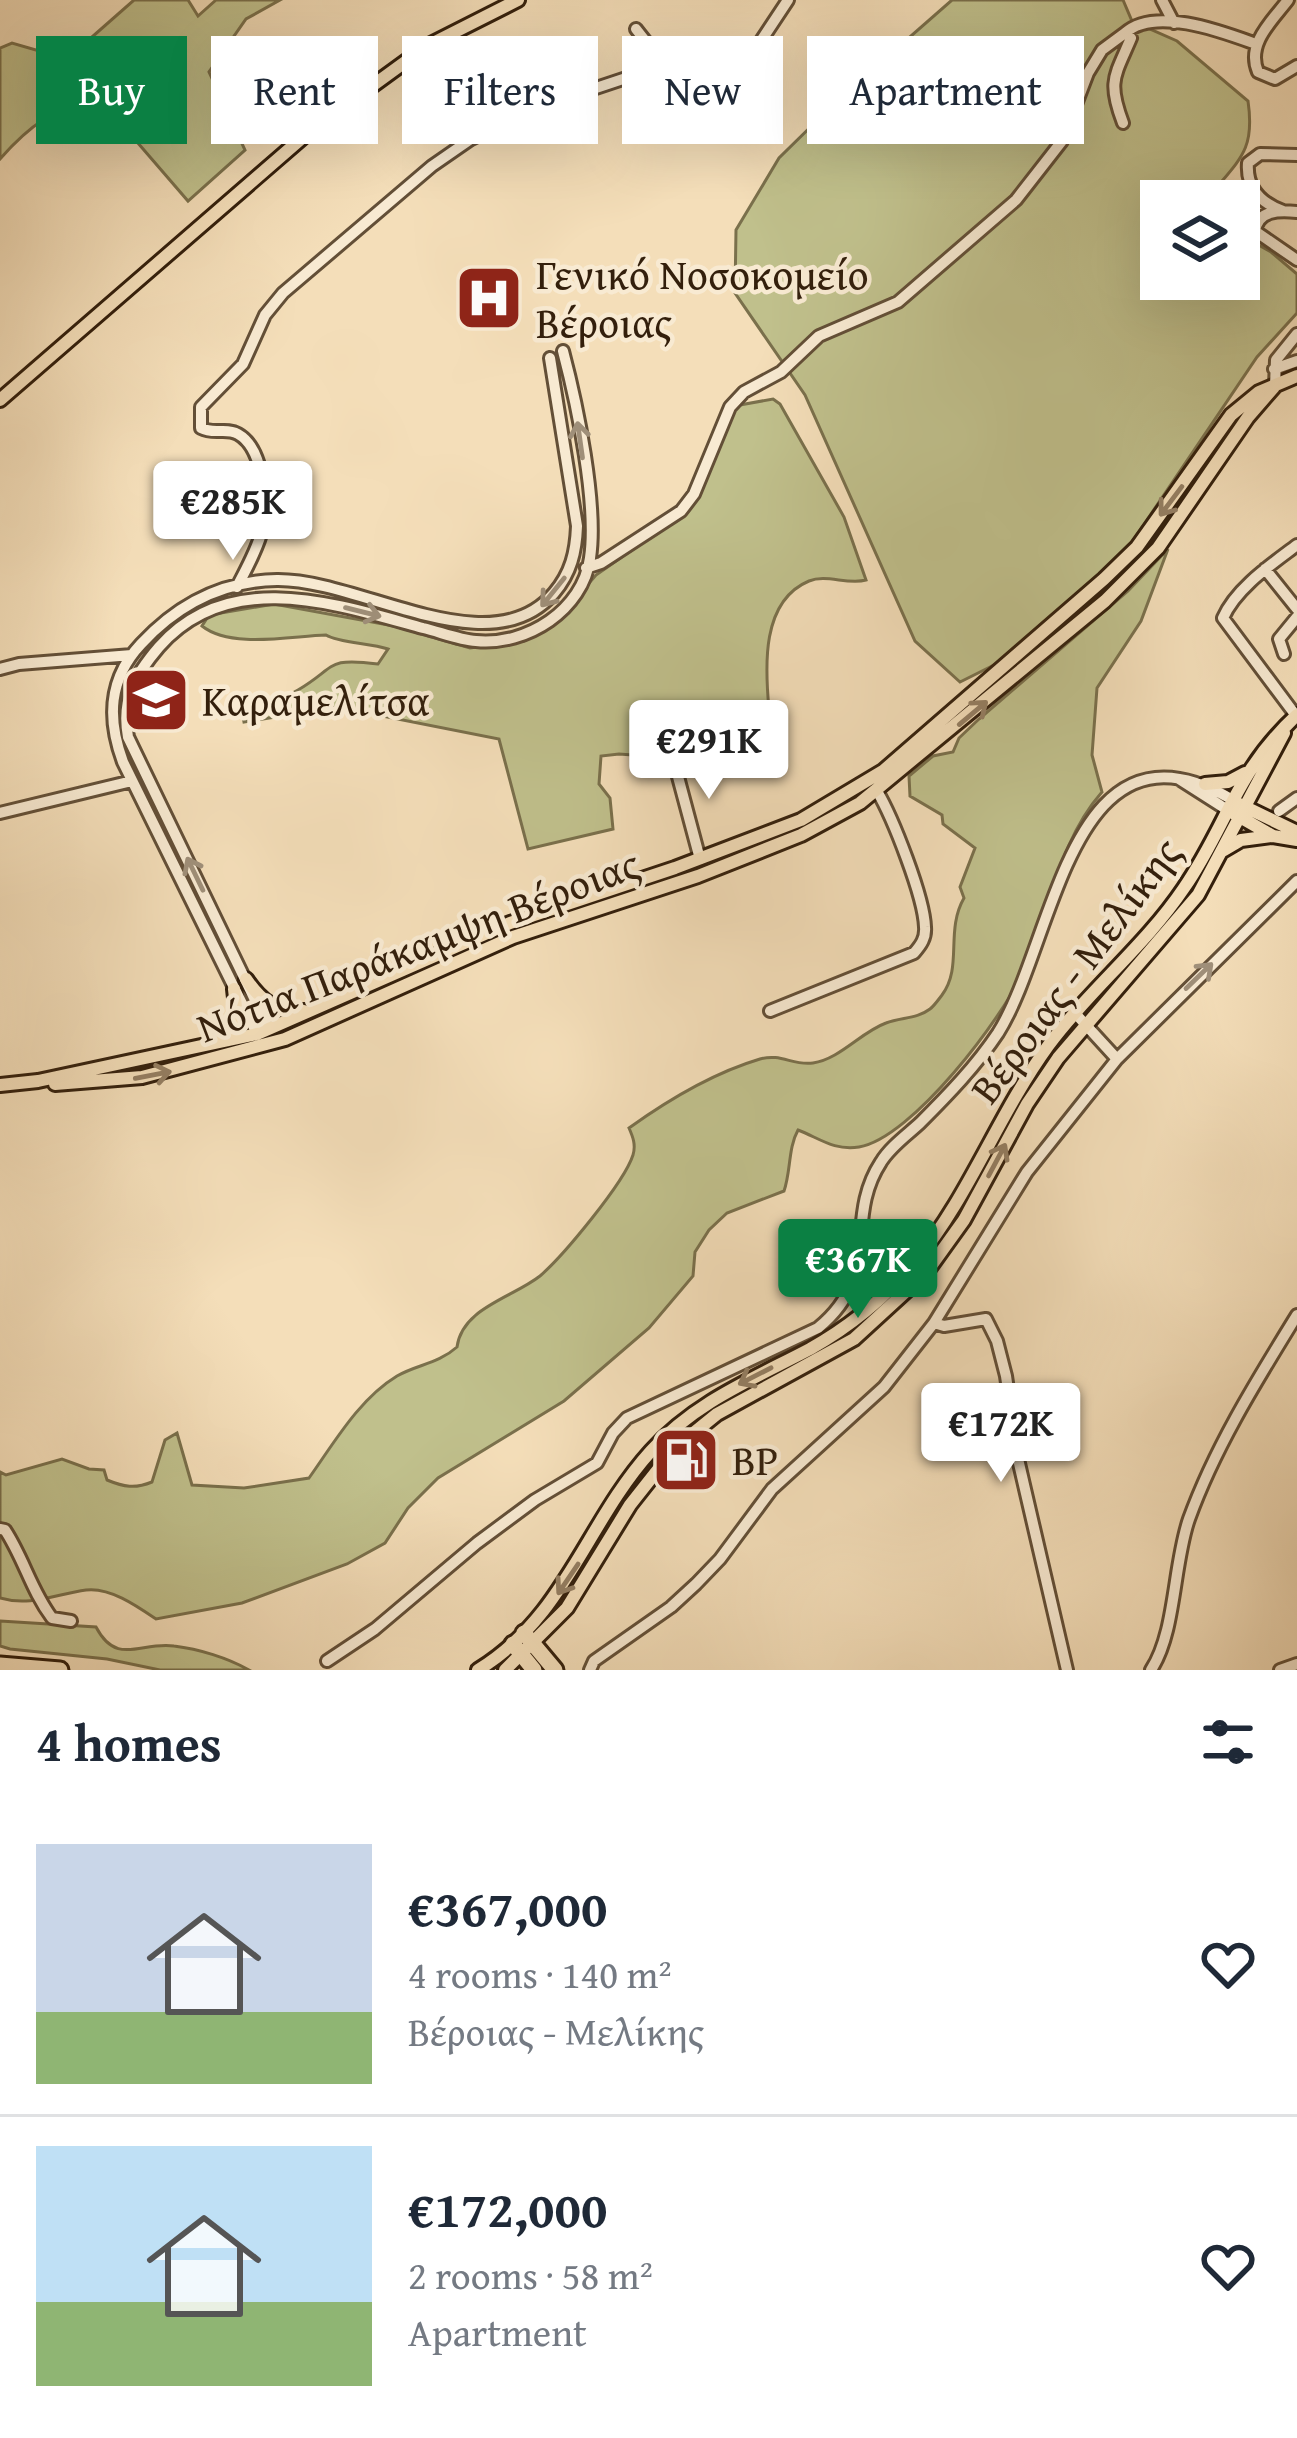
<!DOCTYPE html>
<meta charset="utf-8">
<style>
:root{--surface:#fff;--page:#f6f6f7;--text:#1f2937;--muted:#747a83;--line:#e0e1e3;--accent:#0b8043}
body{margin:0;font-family:"Gentium Book Plus",serif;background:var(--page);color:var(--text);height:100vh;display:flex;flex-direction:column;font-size:45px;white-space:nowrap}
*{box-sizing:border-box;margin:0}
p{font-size:39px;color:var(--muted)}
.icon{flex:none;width:66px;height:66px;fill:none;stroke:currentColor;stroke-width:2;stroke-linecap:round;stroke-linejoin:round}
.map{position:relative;height:1670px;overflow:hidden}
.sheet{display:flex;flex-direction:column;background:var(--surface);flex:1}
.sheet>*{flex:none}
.banner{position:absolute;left:36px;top:36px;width:1227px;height:108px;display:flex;gap:24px}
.controls{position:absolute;left:1140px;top:180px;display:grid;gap:24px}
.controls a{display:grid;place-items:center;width:120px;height:120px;border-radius:0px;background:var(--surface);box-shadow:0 12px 48px #0002;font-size:60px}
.price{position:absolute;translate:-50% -102px;padding:0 27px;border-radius:12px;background:#fff;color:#222;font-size:39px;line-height:78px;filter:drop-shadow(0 3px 6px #0008)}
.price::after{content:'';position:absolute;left:50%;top:72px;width:36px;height:27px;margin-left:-18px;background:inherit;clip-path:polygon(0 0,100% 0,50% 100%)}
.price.selected{background:var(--accent);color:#fff}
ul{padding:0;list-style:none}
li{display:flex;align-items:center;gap:36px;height:300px;padding:0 36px}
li+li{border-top:3px solid var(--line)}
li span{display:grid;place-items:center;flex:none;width:336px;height:240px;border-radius:0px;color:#555}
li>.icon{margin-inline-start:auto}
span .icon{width:144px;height:144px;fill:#fffc;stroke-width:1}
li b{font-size:51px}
h2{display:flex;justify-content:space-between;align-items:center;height:144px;padding:0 36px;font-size:51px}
.tag{padding:0 42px;border-radius:0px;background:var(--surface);box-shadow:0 12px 48px #0002;font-size:42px;line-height:108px}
.tag.selected{background:var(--accent);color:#fff}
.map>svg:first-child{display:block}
.green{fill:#c0c08c;stroke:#7a704c;stroke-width:3}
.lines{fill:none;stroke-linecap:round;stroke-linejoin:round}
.minor-casing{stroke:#634f37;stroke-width:16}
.major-casing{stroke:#331f0c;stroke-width:18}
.highway-casing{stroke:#331f0c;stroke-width:21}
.minor{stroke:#f8ead2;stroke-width:10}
.major{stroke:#f4deb9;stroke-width:12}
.highway{stroke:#f4deb9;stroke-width:15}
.oneway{stroke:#9f8f79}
.oneway2{stroke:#947e62}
.labels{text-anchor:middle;stroke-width:9;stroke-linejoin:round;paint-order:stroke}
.poi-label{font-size:42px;fill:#331f0c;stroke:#f8ead2;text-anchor:start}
.street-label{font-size:42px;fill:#331f0c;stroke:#f8ead2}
</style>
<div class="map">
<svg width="1297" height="1670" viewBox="0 0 1297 1670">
<rect width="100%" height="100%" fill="#f4deb9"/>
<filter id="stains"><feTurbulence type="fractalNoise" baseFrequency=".00167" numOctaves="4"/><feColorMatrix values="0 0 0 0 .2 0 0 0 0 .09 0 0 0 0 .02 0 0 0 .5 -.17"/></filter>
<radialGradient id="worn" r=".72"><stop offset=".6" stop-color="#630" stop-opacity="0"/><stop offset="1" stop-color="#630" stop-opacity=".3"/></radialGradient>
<path class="green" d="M134,0H188L198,16L216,0H280L246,19L209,72L245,150L188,201L100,99C57,104 27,128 0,159V48L12,43L67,59Z
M952,0H1123L1132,21L1177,41L1248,101C1255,149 1241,158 1211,194L1213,201H1161V279H1239V234L1271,252L1297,274V313L1257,357L1126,551L1000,662L960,682L915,641L805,395L735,293L736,230L779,158L839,99Z
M773,399L780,404L844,517L866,580C848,585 826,574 809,581C761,601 765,667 769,709L662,739L660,757L619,754L601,756L599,784L610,798L613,829L528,849L499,739L337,707L244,722L241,707C258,703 282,700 298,690C337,667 325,657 378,664L388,649C370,643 339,643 326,635C291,636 231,649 202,626L209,615L274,604L394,626L470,648L524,641L554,624L596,575L681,516L701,490L732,411L740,405Z
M1168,549L1141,621L1097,688L1092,755L1102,792C1058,842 1051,909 1025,968C1004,1017 912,1138 859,1147C834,1151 819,1138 798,1130C788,1148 791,1171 784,1191L727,1213L709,1230L695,1252L693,1276L649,1328L564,1401L438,1478L408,1508L385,1543L347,1564L242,1603L156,1619C137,1606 110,1587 86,1590C56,1594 30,1607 0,1598V1472L6,1475L62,1459L89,1469L104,1470L107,1480C124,1487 135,1489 152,1482L165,1440L177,1433L192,1485L244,1488L309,1478C334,1443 359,1399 397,1376C418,1364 438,1364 457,1347C462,1308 512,1298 540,1276C563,1256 624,1183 633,1155C636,1145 633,1137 629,1128C668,1100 713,1073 760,1059C781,1053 793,1066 813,1063C840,1059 861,1032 886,1023C901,1017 917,1019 930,1009C935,1005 938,1000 942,995C963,967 945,931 964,898L960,887L975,848L943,824L942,815L910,796L909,776L933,756L953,752L959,738L979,719L1128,591Z
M0,1621L96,1627C117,1667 141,1641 174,1646C199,1649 228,1658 249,1670H160L107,1659L10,1649L0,1646Z"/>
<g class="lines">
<g class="minor-casing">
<path id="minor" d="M1162,0L1174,23
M1288,0C1272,21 1246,44 1258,72L1275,79L1297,66
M636,29L647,43L730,66L751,56L788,0
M1125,33C1155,6 1223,32 1256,44
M1283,211C1261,203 1246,188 1248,163L1260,154L1297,155
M1297,212C1279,210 1258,210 1255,231L1297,260
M1274,369L1297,361
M1275,386L1276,360L1297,334
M1297,545C1272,564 1236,588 1223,618L1297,717
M586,568L601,563L681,511L694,494L730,407L744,392L781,372L819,336L898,302L1016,200L1062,141L1088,73L1102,50L1125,33L1131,38C1115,76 1107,81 1123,123
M1265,569L1297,609
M237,587C245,571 256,552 261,534C268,508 265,449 238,434C226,427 214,435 201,428V407L243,364L265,315L283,293L432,166L471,139L530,110L692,56
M1284,654L1279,639L1297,617
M0,669L19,664L132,655
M673,758L700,859
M1179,779L1226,809
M1279,811L1297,798
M0,813L132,781
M770,1011L914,953C921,945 926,938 925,927C924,897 893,818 877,791
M1074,1012L1117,1059
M269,1029L128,737C121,699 135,675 159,647C229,567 336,604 423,628C440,632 459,640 476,641C527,646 583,610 590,558C598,504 577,404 563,351
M257,1034L123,762C107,719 108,679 141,644C178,604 222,581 277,580C361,579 490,668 554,593C571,573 576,552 577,526L550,358
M934,1323L944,1326L986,1319L997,1341L1006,1376L1018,1459L1067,1670
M0,1529L5,1530C24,1559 31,1590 52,1618L71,1621
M327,1661L375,1629L477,1543L535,1500L597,1463L613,1433L627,1418L818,1328C883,1275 843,1220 881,1162C890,1147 907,1135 920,1123C948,1095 976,1066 998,1033C1056,941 1070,705 1231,799
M590,1670L594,1661L671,1607L696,1584L720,1559L772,1489L884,1387L934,1323L1027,1172L1117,1059L1297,881
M1151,1670C1176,1632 1173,1565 1189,1519C1215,1447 1257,1380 1297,1315
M1280,1670L1297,1664"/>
</g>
<g class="major-casing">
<path id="major" d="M0,400L309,132L427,46L518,0
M1205,784L1228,782L1245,773
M1239,804L1297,832
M1233,813L1273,836L1297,840
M1224,850L1241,840L1272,836
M246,979C262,1002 275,1012 304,1011
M220,1041L237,1016L234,989
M55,1084L142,1077L285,1039L513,937L698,876L801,835L860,803L1105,601L1158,548L1248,417L1274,387
M0,1085L38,1081L257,1034L510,923L675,868L801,820L883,771L1104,579L1137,547L1231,415L1259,392L1297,376
M478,1670C566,1616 586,1523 651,1451C695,1402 753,1379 810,1349C849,1327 886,1297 915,1262C969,1197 998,1115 1048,1046C1089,990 1145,946 1184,888C1228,824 1235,772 1297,715
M505,1670L567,1608L630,1505L675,1448L717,1414L854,1339L926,1273L964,1220L1027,1104L1058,1058L1198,895L1284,733"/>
</g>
<g class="highway-casing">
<path id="highway" d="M524,1633L555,1670
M513,1644L534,1670
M0,1665L60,1670"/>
</g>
<use href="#minor" class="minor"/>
<use href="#major" class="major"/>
<use href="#highway" class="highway"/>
</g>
<defs><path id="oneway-shaft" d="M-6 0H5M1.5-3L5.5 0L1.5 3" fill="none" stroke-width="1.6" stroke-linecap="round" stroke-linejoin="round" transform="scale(3)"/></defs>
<g class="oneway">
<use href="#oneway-shaft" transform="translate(580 440) rotate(-98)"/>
<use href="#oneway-shaft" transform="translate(553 592) rotate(129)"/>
<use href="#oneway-shaft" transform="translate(363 612) rotate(14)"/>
<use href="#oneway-shaft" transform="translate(195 874) rotate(-116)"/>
<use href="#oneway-shaft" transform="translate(1199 976) rotate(-44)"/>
</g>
<g class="oneway2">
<use href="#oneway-shaft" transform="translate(1171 501) rotate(127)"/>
<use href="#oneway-shaft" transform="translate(973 713) rotate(-40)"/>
<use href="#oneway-shaft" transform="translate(153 1075) rotate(-11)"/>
<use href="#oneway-shaft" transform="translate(997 1160) rotate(-62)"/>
<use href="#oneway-shaft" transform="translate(755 1376) rotate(153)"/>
<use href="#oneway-shaft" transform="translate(568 1579) rotate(124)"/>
</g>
<defs>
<g id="hospital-square" transform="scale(3.45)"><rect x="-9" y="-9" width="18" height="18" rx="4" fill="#8f2418" stroke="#f8ead2"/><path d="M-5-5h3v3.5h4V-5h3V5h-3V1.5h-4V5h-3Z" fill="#fff"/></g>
<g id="school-square" transform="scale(3.45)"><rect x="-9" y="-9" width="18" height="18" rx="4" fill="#8f2418" stroke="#f8ead2"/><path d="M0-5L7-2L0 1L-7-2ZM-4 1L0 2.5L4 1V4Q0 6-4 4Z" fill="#fff"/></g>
<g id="fuel-square" transform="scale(3.45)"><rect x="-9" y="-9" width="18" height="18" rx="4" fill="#8f2418" stroke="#f8ead2"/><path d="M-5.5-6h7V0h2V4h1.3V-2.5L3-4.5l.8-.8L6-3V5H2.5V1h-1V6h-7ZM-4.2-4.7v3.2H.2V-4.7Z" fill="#fff"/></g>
</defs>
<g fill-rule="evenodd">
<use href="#hospital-square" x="489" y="298"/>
<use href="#school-square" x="156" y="700"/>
<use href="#fuel-square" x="686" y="1460"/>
</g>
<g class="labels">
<g class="poi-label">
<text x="536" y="289">Γενικό Νοσοκομείο<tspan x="536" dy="48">Βέροιας</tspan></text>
<text x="202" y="715">Καραμελίτσα</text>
<text x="732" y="1475">BP</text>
</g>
<g class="street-label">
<text transform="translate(418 945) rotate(-21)" y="15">Νότια Παράκαμψη Βέροιας</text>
<text transform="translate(1075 970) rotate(-53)" y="15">Βέροιας - Μελίκης</text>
</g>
</g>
<rect width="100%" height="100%" filter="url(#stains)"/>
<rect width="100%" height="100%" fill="url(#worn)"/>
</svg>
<div class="controls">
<a><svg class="icon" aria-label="layers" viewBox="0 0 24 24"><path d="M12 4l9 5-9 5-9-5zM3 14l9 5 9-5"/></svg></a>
</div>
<b class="price" style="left:233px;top:563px">€285K</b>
<b class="price" style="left:709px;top:802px">€291K</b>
<b class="price selected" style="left:858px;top:1321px">€367K</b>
<b class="price" style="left:1001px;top:1485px">€172K</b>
<div class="banner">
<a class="tag selected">Buy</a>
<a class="tag">Rent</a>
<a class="tag">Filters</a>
<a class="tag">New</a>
<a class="tag">Apartment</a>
</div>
</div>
<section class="sheet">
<h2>4 homes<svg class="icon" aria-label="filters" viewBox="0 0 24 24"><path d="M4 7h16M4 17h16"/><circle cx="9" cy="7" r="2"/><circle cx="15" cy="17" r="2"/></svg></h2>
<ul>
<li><span style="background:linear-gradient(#c9d6e8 70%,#8fb573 0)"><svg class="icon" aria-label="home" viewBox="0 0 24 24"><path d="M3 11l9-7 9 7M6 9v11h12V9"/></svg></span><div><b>€367,000</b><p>4 rooms · 140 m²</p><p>Βέροιας - Μελίκης</p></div><svg class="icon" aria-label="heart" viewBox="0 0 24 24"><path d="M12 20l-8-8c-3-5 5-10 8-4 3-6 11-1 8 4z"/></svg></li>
<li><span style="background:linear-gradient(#bfe0f5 65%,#8fb573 0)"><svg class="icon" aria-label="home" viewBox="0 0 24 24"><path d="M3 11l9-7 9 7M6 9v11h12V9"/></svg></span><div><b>€172,000</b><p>2 rooms · 58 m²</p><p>Apartment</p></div><svg class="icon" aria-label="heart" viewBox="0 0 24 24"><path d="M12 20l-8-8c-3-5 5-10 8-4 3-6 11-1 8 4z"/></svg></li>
</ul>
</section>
